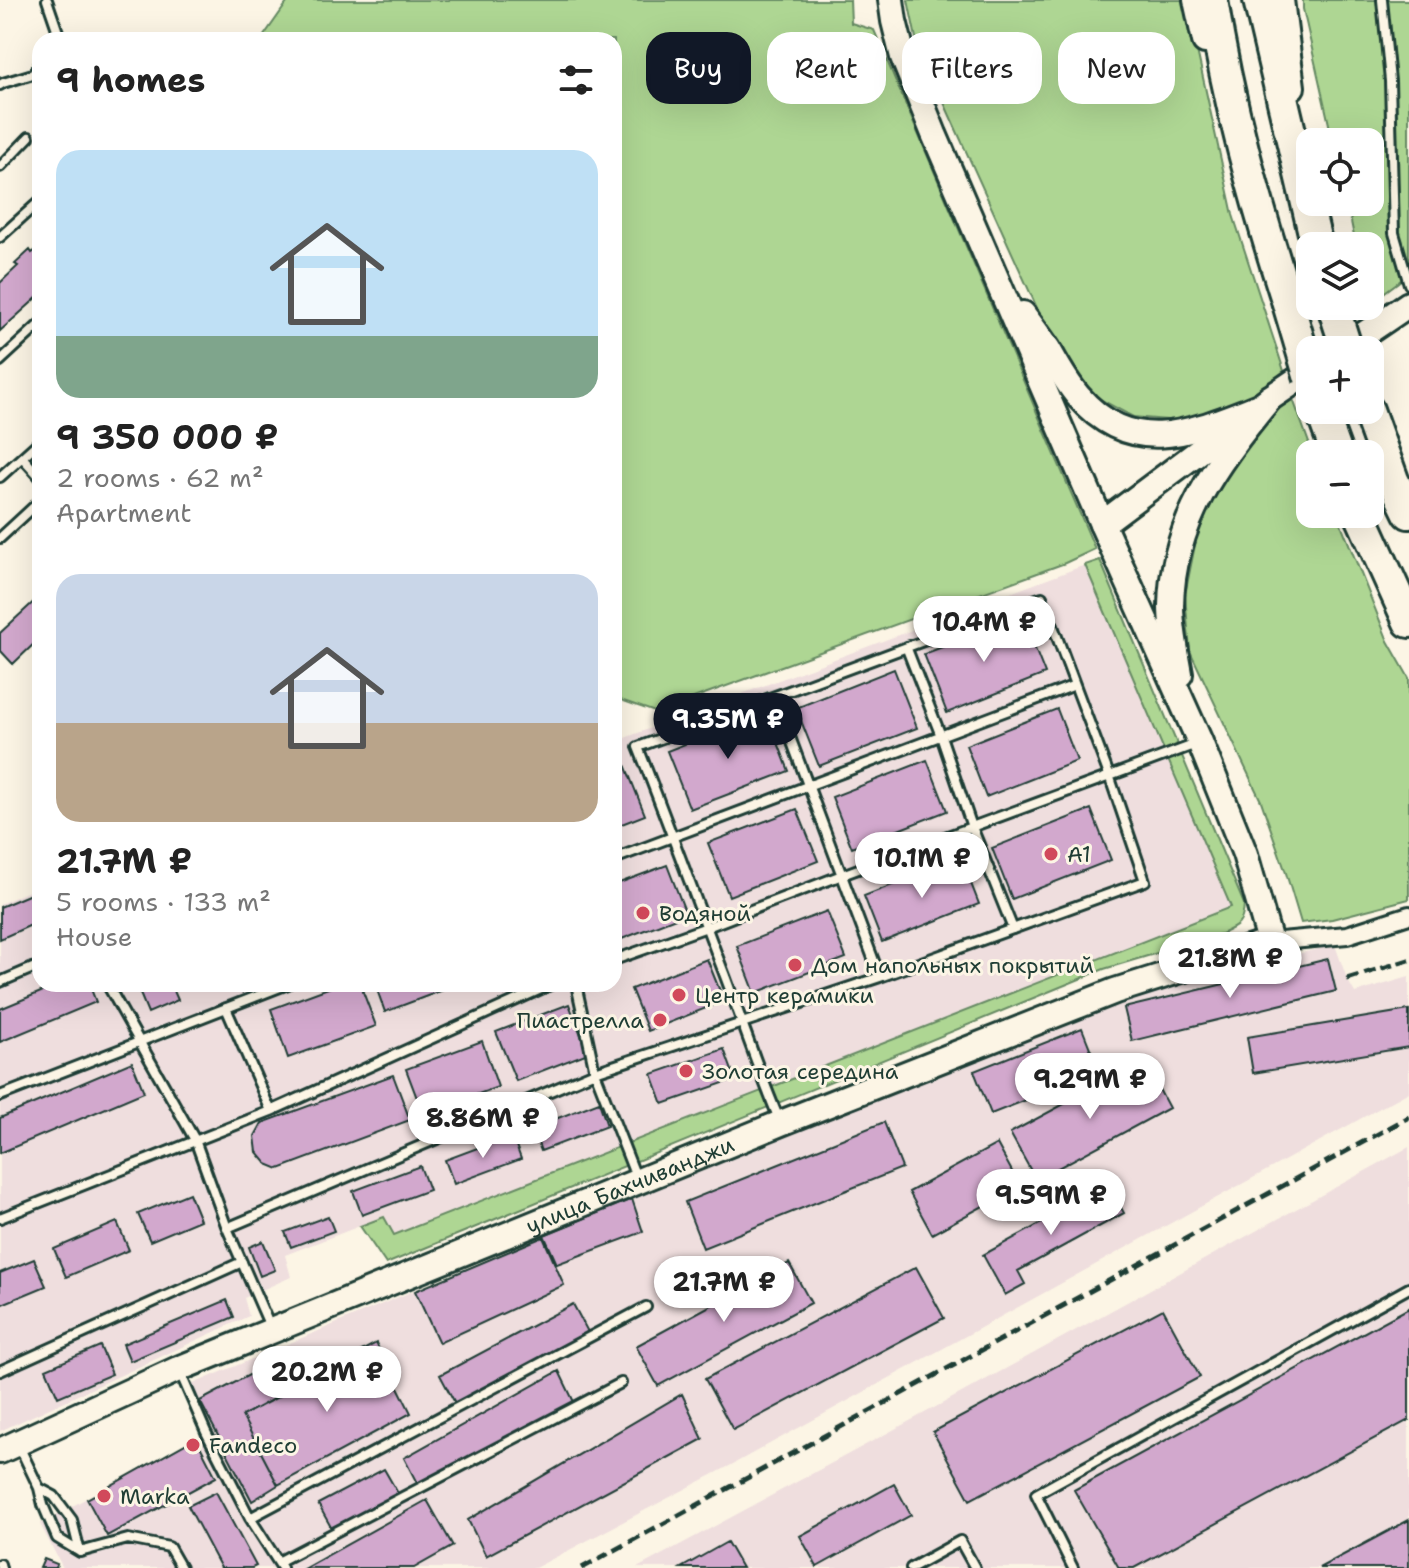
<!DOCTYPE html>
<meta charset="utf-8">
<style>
:root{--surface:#fff;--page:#f2f2f2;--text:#222;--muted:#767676;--accent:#111827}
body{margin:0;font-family:"Shantell Sans",sans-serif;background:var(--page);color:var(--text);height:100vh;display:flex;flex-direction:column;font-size:30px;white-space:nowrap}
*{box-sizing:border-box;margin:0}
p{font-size:26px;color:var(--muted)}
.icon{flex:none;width:44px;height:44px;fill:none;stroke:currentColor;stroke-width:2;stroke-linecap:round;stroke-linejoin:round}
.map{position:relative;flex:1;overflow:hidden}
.panel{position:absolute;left:32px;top:32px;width:590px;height:960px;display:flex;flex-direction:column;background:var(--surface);border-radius:24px;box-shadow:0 8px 32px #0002}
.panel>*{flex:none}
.banner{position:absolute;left:646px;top:32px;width:642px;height:72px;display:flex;gap:16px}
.controls{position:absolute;left:1296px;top:128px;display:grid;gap:16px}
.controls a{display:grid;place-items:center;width:88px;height:88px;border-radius:16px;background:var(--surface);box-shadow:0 8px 32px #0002;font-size:40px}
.price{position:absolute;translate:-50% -68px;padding:0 18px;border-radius:28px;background:#fff;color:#222;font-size:26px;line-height:52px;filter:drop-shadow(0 2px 4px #0008)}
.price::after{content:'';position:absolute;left:50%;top:48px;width:24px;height:18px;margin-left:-12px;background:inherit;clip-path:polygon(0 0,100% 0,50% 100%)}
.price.selected{background:var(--accent);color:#fff}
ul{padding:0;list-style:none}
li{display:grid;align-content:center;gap:16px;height:424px;padding:0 24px}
li span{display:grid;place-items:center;height:248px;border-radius:24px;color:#555}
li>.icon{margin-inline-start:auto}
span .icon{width:144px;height:144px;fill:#fffc;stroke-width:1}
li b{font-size:34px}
h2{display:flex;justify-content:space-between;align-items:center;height:96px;padding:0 24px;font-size:34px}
.pill{padding:0 28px;border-radius:24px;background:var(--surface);box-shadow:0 8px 32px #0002;font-size:28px;line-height:72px}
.pill.selected{background:var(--accent);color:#fff}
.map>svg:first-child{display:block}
.built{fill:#efdede}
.green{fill:#aed693;stroke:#668a64;stroke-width:2}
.building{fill:#d2a8cd;stroke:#1f3d34;stroke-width:2}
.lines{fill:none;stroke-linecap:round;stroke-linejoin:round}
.lane-casing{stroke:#1f3d34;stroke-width:14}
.street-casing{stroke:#1f3d34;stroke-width:22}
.secondary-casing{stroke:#1f3d34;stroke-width:30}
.highway-casing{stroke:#1f3d34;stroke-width:36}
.lane{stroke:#fcf5e5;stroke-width:8}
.street{stroke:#fcf5e5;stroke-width:16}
.secondary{stroke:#fcf5e5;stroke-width:24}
.highway{stroke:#fcf5e5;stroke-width:30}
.rail{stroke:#1f3d34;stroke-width:5;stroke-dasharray:12 6;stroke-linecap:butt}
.highway-bridge-casing{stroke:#1f3d34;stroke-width:36;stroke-linecap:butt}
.highway-bridge{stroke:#fcf5e5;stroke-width:30}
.poi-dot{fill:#d1495b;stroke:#fcf5e5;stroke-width:3}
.labels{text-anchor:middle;stroke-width:6;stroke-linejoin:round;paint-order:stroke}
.poi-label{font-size:22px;fill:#1f3d34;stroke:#fcf5e5;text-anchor:start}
.street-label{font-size:22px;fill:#1f3d34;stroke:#fcf5e5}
</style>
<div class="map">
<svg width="1409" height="1568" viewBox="0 0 1409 1568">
<rect width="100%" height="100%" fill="#fcf5e5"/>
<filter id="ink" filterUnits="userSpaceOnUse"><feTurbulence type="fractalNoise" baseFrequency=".0125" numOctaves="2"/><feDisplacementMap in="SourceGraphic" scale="16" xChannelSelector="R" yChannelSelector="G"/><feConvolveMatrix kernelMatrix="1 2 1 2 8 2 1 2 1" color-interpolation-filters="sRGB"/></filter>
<g filter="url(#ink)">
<path class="built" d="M1085,565L1231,907L394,1235L383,1217L285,1255L291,1277L244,1298L249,1316L0,1431V904L40,886V984H614V742Z
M1335,945L1347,979L1355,993L1409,977V1092L735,1463L535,1568H63L40,1524L206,1432L186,1387L1101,1000Z
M1409,1147V1568H637L945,1402Z"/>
<path class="green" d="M289,0H850L851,23L874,30L1095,549L1065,563L655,712L621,700L614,702V40H261Z
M908,0H1186L1233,215L1284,371L1241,405L1190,422L1133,417L1094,396L1066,372L917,43Z
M1303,0H1409V274L1370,303V246H1356L1347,202H1370V142H1333L1303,9Z
M1290,391L1313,454H1310V514H1337L1388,641L1409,678V899L1332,919L1301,923L1286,873L1261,801L1190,651L1185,595L1198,530L1219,474Z
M1100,560L1244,904C1243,924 1239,926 1221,934L1104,969L386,1264L360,1226L384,1217L394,1235L1231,907L1085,565Z"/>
<path class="building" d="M40,247V295L0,331V283L18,266L15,264L30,250L32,253Z
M40,596V638L13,664L0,650V633Z
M1022,616L1045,674L947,713L924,654Z
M894,669L917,728L819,766L796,708Z
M1057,709L1077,761L986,797L966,745Z
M766,712L789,771L690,809L667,751Z
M622,757L645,815L614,827V760Z
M927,760L947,811L852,848L832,797Z
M797,809L818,861L729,896L708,843Z
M1091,809L1111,860L1012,899L992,848Z
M961,858L979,904L882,942L864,896Z
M667,865L686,914L614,942V885Z
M40,890V921L0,939V907Z
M827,911L846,958L755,993L737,946Z
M707,959L724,1001L648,1031L631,989Z
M1328,959L1336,991L1132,1041L1124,1008Z
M60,984H89L96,1002L0,1042V1009Z
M136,984H171L178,1000L148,1013Z
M339,984H360L376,1026L288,1058L271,1009Z
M375,984H459L385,1012Z
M569,1004L588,1053L516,1081L496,1032Z
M1409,1010V1047L1253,1073L1247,1037Z
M1082,1028L1099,1071L991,1114L974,1071Z
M482,1041L498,1087L423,1114L406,1069Z
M724,1049L735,1079L663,1104L652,1074Z
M1144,1061L1169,1108L1036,1180L1010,1133Z
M132,1062L144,1092L0,1153V1118Z
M393,1075L410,1120L279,1169L267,1164L257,1152L255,1136L262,1123Z
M599,1102L607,1126L541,1151L532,1128Z
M884,1122L902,1168L703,1248L685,1202Z
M512,1135L521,1159L454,1184L445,1160Z
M997,1144L1020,1186L932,1234L909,1192Z
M420,1166L429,1190L362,1215L353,1191Z
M1109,1186L1124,1213L1018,1271L1025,1284L1005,1295L983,1255Z
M189,1193L200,1220L150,1241L138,1214Z
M632,1199L643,1232L557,1264L544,1235Z
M328,1216L334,1231L291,1247L285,1232Z
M117,1222L129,1250L66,1277L54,1249Z
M543,1237L564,1285L439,1343L415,1291Z
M263,1241L275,1270L260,1276L249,1247Z
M34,1259L46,1286L0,1305V1273Z
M789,1263L811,1303L658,1386L636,1346Z
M916,1267L944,1318L733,1430L705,1379Z
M227,1300L234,1317L130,1361L123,1344Z
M573,1304L588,1332L455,1403L440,1375Z
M1409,1308V1420L1134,1568H1119L1074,1490Z
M1163,1309L1200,1377L970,1500L933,1432Z
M376,1343L411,1413L278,1485L242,1416Z
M100,1346L112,1374L58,1397L46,1369Z
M289,1354L306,1382L242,1416L278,1485L252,1501L200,1401Z
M559,1371L575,1404L418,1485L404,1458Z
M682,1394L703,1439L486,1556L468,1520Z
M196,1438L216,1477L107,1536L87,1499Z
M384,1469L399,1495L332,1529L318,1504Z
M894,1484L911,1515L817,1567L800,1536Z
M216,1492L256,1566L252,1568H221L188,1506Z
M427,1500L453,1546L414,1568H305Z
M1409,1520V1568H1319Z
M727,1542L742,1568H681Z
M44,1559L57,1564L56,1568H40Z"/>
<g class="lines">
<g class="lane-casing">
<path id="lane" d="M47,0L59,35L56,40
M1382,0L1390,81L1394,233L1409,284
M0,85L3,83L33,74L40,64
M0,167L29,137
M0,237L40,201
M0,361L40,324
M22,457L40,477
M0,477L40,441
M0,538L40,501
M907,649L941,736L972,827L1013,929
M775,697L880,977
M614,859L1075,685
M614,960L707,927L842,875L1199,743
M0,982L40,965
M107,984L195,1140L227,1228L271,1329
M576,984L595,1072L636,1177
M226,1008L271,1111
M0,1096L288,984
M0,1218L271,1111L552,984
M227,1228L595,1072L880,977L1145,881L1109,775L1042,597L638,747C668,823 696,900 725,976C743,1024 759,1072 779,1119
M179,1370L206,1432L250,1518L282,1568
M0,1371L242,1262
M19,1446L39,1488L43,1505L57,1538L80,1552L128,1539L169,1547L181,1568
M39,1488L54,1496L72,1520L80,1552
M250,1518L646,1307
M278,1562L621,1383
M0,1564L1,1568
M911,1568L960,1541L975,1568
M1073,1568L1036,1494L1409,1288"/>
</g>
<g class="street-casing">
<path id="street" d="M1270,942L1347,935L1409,915"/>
</g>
<g class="secondary-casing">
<g id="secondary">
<path d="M1196,0L1205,41"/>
<path d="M1281,0L1292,87"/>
<path d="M1023,314C1031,325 1040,337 1048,349C1057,365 1066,382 1078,396C1133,460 1194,431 1259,406"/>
<path d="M1341,350L1409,304"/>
<path d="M1102,524L1270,398L1310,371"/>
<path d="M1180,674C1176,651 1171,629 1171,606C1172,522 1218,460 1270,398"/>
<path id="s1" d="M0,1451L178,1369L781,1123L1115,991L1270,942L1245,854L1200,742L1102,524L934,134L903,57L894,21L891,0"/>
</g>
</g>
<g class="highway-casing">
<path id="highway" d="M1212,0C1228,103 1255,200 1287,300
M1259,0L1317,246
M1321,410L1337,454
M1368,410L1393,480L1409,513
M1360,514L1409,622"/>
</g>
<use href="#lane" class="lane"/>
<use href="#street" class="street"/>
<use href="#secondary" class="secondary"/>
<use href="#highway" class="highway"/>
<path class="rail" d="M1347,979L1409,960
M582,1568L1409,1117"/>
<g class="highway-bridge-casing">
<path id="highway-bridge" d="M1287,300L1310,378
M1333,306L1347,350"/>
</g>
<use href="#highway-bridge" class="highway-bridge"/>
</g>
</g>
<g class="poi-dot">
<circle cx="1051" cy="854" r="8"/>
<circle cx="643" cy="913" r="8"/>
<circle cx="795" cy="965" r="8"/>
<circle cx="679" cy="995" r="8"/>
<circle cx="660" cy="1020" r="8"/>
<circle cx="686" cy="1071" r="8"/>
<circle cx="193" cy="1445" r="8"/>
<circle cx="104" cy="1496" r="8"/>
</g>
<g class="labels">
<g class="poi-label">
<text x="1067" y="862">A1</text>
<text x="659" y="921">Водяной</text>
<text x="811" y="973">Дом напольных покрытий</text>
<text x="695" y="1003">Центр керамики</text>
<text x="644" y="1028" text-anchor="end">Пиастрелла</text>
<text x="702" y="1079">Золотая середина</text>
<text x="209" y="1453">Fandeco</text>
<text x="120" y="1504">Marka</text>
</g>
<g class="street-label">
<text dy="8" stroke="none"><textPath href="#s1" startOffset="684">улица Бахчиванджи</textPath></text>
</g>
</g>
</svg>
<div class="controls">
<a><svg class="icon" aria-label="locate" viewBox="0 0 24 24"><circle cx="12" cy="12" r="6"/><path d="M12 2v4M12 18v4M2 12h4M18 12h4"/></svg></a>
<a><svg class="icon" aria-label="layers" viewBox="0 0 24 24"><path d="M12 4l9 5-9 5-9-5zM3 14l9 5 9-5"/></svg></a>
<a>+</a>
<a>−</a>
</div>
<b class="price" style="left:984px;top:664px">10.4M ₽</b>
<b class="price selected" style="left:728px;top:761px">9.35M ₽</b>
<b class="price" style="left:922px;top:900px">10.1M ₽</b>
<b class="price" style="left:1230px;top:1000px">21.8M ₽</b>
<b class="price" style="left:1090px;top:1121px">9.29M ₽</b>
<b class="price" style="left:483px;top:1160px">8.86M ₽</b>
<b class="price" style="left:1051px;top:1237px">9.59M ₽</b>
<b class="price" style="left:724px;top:1324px">21.7M ₽</b>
<b class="price" style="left:327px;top:1414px">20.2M ₽</b>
<div class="banner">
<a class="pill selected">Buy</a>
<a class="pill">Rent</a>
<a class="pill">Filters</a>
<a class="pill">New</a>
</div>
<section class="panel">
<h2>9 homes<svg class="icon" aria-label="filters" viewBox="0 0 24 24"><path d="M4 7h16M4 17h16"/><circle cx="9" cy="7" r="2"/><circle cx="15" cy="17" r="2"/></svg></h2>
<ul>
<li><span style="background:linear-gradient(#bfe0f5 75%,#7fa58c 0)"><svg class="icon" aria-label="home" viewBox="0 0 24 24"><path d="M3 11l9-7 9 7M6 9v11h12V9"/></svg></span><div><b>9 350 000 ₽</b><p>2 rooms · 62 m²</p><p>Apartment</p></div></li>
<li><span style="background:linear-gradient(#c9d6e8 60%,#b9a48a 0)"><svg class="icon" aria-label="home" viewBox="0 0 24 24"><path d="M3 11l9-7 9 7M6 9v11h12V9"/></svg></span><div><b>21.7M ₽</b><p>5 rooms · 133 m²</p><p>House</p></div></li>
</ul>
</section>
</div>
